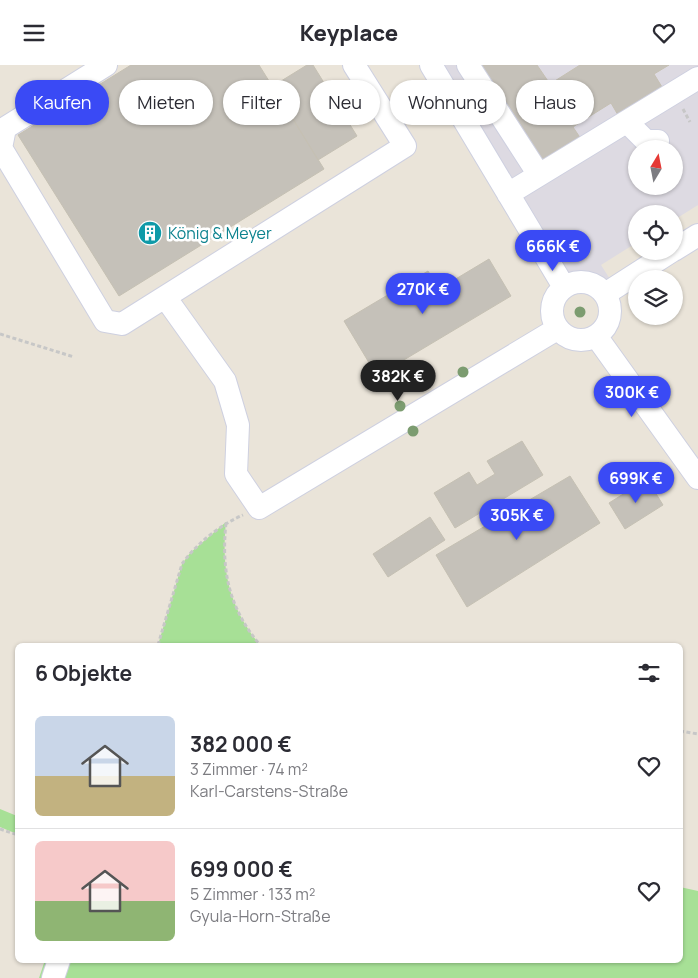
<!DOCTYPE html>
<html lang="de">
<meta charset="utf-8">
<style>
:root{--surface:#fff;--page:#f2f2f3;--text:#2b2b33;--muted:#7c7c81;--line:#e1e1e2;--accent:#3a4af5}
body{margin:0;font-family:Manrope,sans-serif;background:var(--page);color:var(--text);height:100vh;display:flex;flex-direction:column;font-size:19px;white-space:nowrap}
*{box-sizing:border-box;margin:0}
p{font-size:16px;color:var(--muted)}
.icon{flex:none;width:28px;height:28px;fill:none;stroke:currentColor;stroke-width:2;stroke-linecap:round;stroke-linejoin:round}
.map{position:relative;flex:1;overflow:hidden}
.drawer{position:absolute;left:15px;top:578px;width:668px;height:320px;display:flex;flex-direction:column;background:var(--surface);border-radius:8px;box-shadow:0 1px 4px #0004}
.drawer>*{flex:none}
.top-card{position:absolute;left:15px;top:15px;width:669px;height:45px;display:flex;gap:10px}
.needle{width:32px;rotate:10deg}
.tools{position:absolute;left:628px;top:75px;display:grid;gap:10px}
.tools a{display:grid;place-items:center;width:55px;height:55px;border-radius:50%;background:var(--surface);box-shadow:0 1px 4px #0004;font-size:25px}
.price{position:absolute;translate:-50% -42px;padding:0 11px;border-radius:18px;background:var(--accent);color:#fff;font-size:16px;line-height:32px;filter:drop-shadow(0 1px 2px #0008)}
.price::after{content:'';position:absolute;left:50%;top:30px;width:15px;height:11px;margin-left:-8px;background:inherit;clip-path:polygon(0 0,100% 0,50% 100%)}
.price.current{background:#222;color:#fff}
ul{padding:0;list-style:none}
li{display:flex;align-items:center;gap:15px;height:125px;padding:0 20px}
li+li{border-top:1px solid var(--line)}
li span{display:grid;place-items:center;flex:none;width:140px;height:100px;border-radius:8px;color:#555}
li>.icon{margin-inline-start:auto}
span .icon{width:60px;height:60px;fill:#fffc;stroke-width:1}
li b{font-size:21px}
h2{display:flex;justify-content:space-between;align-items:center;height:60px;padding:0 20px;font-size:21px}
.chip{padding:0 18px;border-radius:22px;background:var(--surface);box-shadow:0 1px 4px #0004;font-size:18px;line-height:45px}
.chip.current{background:var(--accent);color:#fff}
header{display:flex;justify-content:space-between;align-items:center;height:65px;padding:0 20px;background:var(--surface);font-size:22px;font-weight:800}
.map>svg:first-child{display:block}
.industrial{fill:#dddae2;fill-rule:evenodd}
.green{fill:#a7e096}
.building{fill:#c5c1b9;stroke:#c5c0b3}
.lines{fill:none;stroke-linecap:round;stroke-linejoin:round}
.minor-casing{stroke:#ced0e0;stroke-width:24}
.path{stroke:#c7c7c7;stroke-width:3;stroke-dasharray:4 2.5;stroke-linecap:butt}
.minor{stroke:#fff;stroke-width:22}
.tree{fill:#7c9c70}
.labels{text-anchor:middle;stroke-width:5;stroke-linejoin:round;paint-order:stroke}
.culture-label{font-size:16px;fill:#0d838f;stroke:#fff;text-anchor:start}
</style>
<header><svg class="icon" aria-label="menu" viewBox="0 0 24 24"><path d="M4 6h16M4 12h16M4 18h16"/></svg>Keyplace<svg class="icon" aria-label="heart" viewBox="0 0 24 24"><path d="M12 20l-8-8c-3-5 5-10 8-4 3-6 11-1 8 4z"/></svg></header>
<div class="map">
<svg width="698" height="913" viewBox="0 0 698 913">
<rect width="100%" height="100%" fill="#eae4d9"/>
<path class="industrial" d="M431,0H698V140L674,155V149H636V178L601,200L615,222L602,225L587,217L570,218ZM636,84H674V121H636Z"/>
<path class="green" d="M226,457C221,506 229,542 260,580H158L182,499L190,488Z
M0,744L17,751V769L0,762Z
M680,822L698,826V913H39L45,895H680Z"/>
<path class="building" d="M131,0H259L324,104L119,231L18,70Z
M307,0H313L357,71L318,95L273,21Z
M476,0H537L550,19L580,0H669L654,9L662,22L618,50L611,38L579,58L573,62L581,74L539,100Z
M489,194L511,231L377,311L344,256L428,206L439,224Z
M522,376L543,410L455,463L434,428L469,407L477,420L495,409L487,396Z
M570,411L600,458L467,542L436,490Z
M647,414L663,440L625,464L609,438Z
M430,452L445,475L388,512L373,489Z"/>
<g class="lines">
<g class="minor-casing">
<path id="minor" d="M106,0L5,63L1,83L105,256L122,259L405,81L354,0
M431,0L564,222
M468,0L539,110
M627,57L646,76H658
M508,129L698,13
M674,185L698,170
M552 246a29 29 0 1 1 58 0a29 29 0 1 1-58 0Z
M605,229L672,186
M165,232L225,316L238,360L236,409L259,443L557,264
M596,271L698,413
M53,913L59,895"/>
</g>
<path class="path" d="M683,44L690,57
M0,269L74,292
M226,458C221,506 229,543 260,580
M158,580L182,499C196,479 220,460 243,450
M680,666L698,669
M0,764L18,770"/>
<use href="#minor" class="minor"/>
</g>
<g class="tree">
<circle cx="580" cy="247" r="5.5"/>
<circle cx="463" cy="307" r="5.5"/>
<circle cx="400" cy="341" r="5.5"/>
<circle cx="413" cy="366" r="5.5"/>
</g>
<defs>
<g id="building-disc" transform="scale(1.25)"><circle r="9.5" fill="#0f9aa8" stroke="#fff"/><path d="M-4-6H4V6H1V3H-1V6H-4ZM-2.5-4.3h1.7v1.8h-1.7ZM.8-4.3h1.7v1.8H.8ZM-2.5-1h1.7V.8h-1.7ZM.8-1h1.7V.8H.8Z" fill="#fff"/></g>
</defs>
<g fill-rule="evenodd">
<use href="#building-disc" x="150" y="168"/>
</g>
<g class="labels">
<g class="culture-label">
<text x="168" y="174">König &amp; Meyer</text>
</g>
</g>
</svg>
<div class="tools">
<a><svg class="needle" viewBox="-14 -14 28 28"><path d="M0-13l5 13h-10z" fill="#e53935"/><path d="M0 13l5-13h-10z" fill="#7c7c81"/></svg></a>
<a><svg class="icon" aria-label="locate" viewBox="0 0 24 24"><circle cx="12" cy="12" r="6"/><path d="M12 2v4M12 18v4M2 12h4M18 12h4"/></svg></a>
<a><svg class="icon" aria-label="layers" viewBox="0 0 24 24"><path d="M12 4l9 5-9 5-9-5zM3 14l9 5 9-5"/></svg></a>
</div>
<b class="price" style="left:553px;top:207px">666K €</b>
<b class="price" style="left:423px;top:250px">270K €</b>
<b class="price current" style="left:398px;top:337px">382K €</b>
<b class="price" style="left:632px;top:353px">300K €</b>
<b class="price" style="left:636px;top:439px">699K €</b>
<b class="price" style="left:517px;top:476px">305K €</b>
<div class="top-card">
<a class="chip current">Kaufen</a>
<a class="chip">Mieten</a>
<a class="chip">Filter</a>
<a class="chip">Neu</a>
<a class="chip">Wohnung</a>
<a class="chip">Haus</a>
</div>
<section class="drawer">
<h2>6 Objekte<svg class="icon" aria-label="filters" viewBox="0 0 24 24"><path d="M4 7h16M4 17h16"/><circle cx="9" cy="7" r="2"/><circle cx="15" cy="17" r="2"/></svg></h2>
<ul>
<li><span style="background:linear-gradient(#c9d6e8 60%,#c2b280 0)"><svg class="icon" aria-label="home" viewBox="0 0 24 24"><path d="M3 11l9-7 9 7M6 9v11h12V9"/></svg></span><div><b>382 000 €</b><p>3 Zimmer · 74 m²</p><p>Karl-Carstens-Straße</p></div><svg class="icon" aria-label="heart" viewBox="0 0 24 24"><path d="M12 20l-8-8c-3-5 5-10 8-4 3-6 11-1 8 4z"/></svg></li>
<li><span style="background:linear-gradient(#f6c9c9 60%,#8fb573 0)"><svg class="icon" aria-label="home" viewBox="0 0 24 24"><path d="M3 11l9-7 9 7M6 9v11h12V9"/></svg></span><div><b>699 000 €</b><p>5 Zimmer · 133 m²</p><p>Gyula-Horn-Straße</p></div><svg class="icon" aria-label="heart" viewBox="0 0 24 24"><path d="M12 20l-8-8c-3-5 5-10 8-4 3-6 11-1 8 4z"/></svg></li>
</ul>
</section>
</div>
